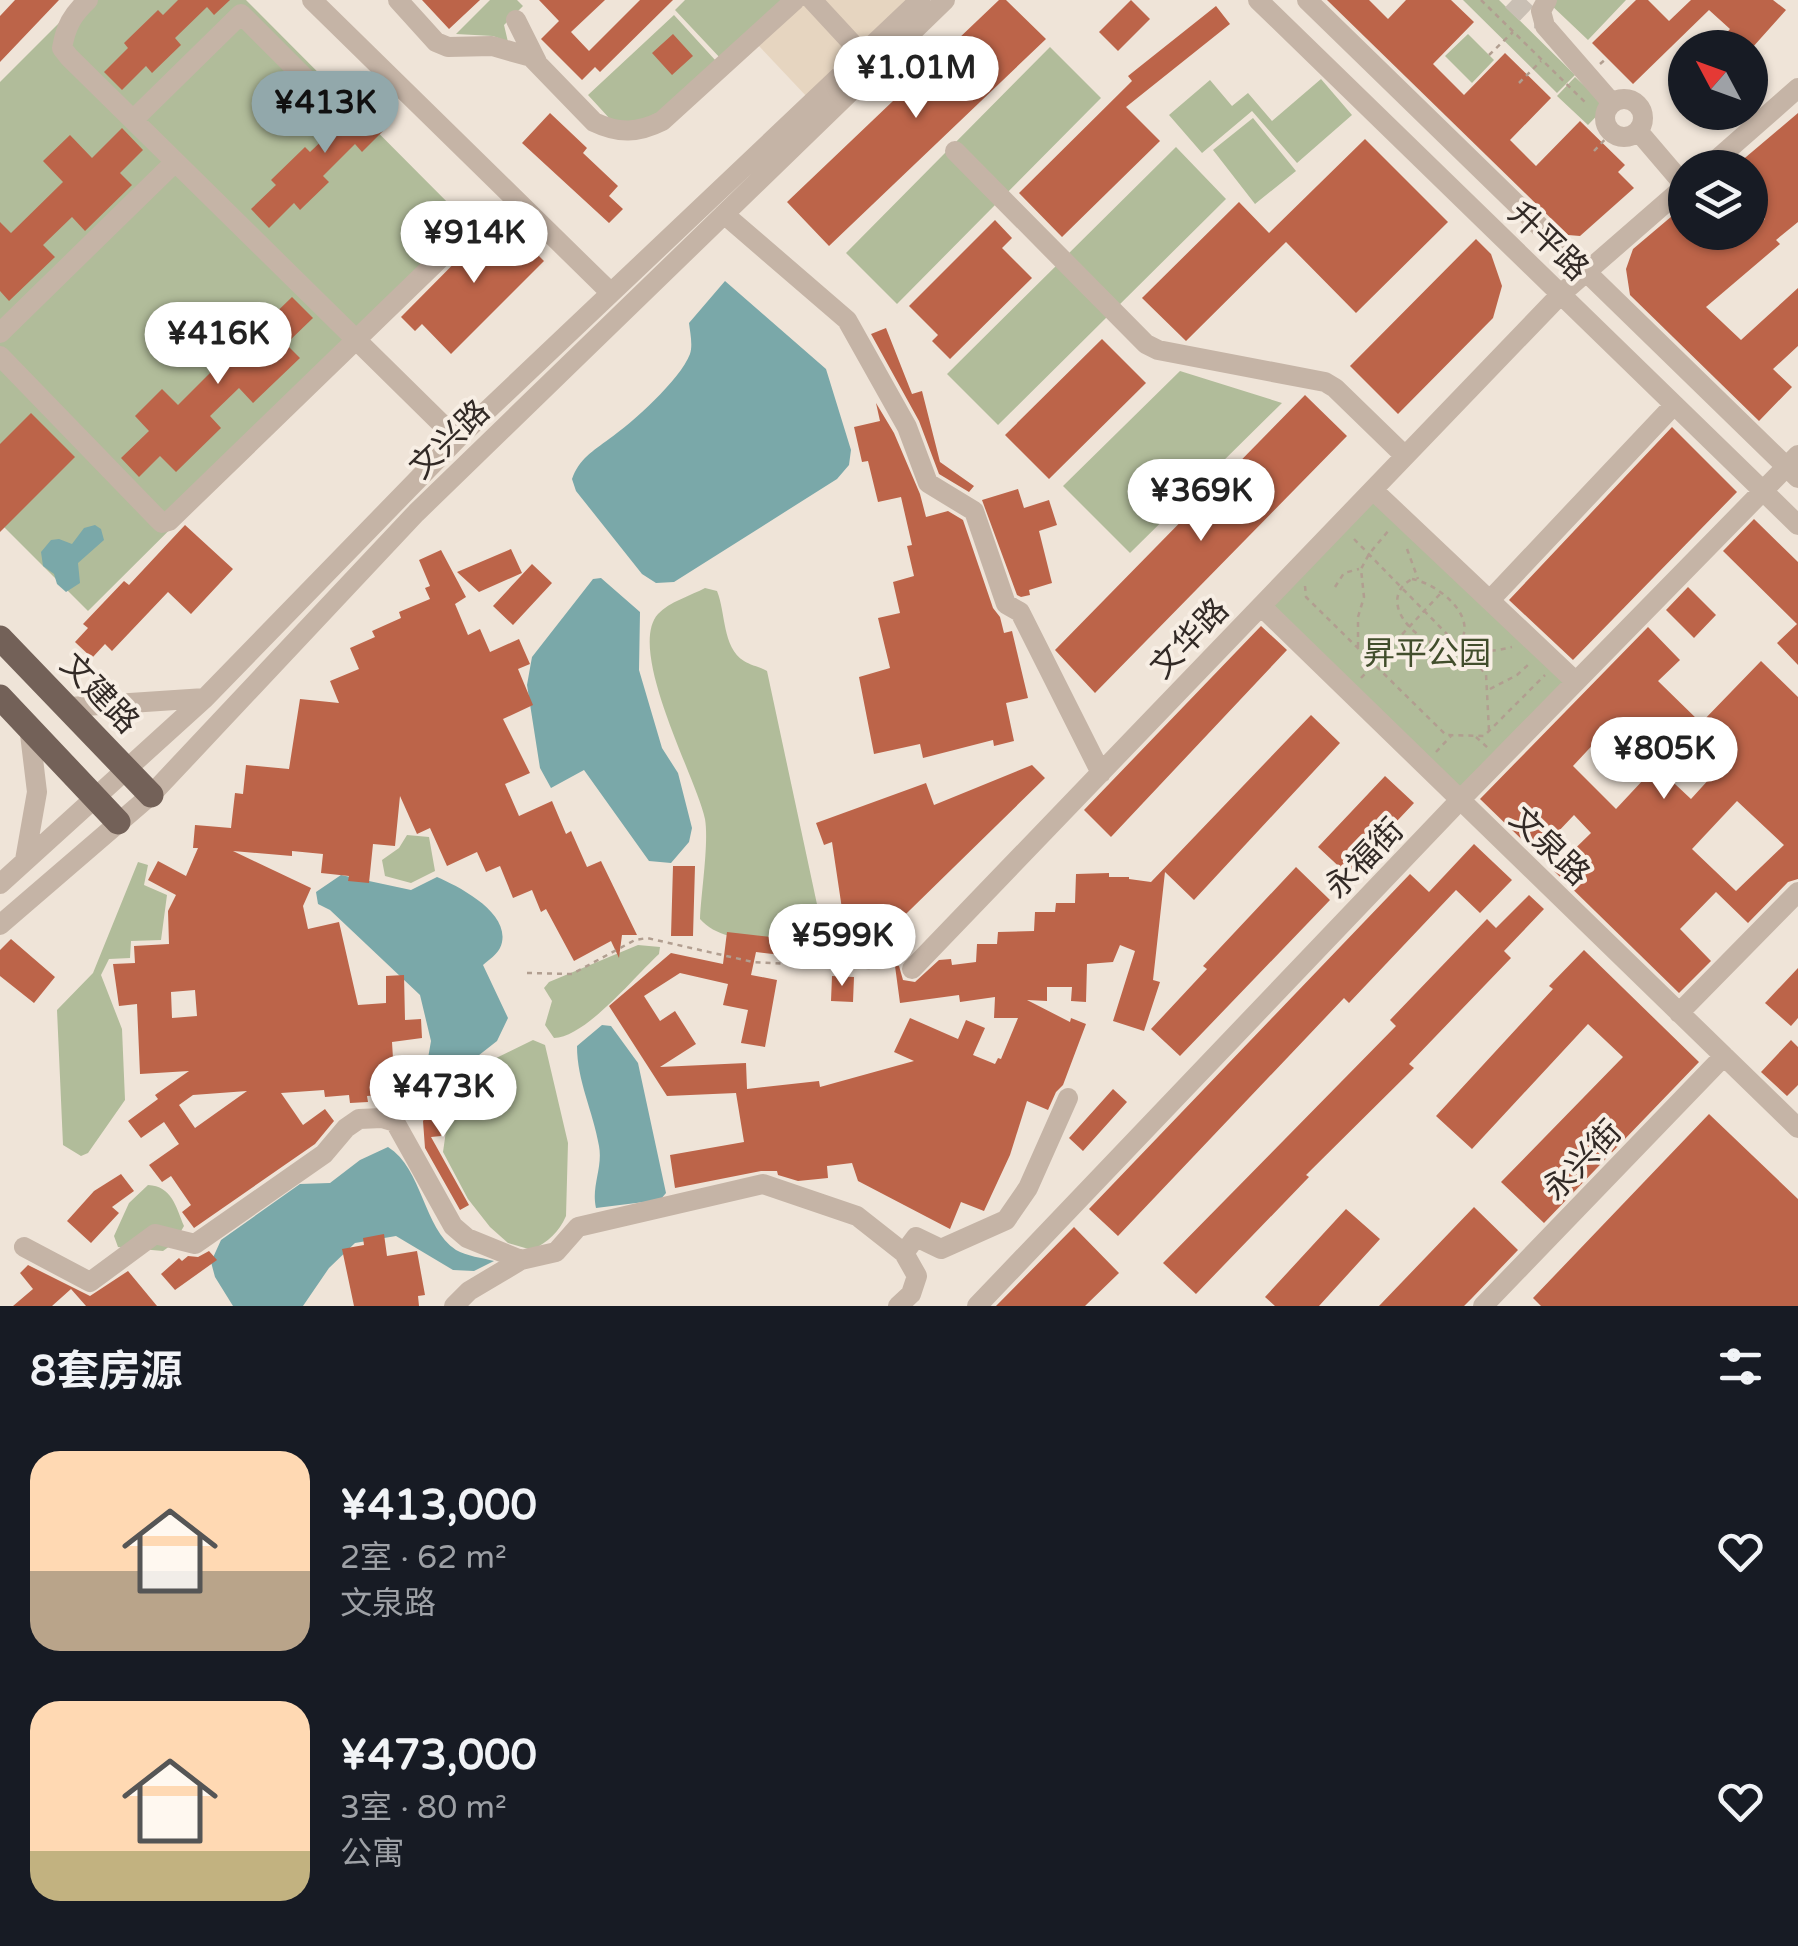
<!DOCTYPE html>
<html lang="zh">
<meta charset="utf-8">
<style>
:root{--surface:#171b24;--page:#20242c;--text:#f1f3f6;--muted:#9ea1a6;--accent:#92a8ab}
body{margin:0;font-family:"Varela Round","Noto Sans SC",sans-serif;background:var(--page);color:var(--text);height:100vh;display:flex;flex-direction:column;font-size:38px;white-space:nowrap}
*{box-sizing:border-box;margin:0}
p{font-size:32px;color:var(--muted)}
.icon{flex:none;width:55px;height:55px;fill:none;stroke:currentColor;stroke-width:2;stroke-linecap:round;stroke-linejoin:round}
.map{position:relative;height:1306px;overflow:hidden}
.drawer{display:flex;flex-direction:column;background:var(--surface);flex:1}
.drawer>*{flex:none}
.needle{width:65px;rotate:311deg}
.buttons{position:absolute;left:1668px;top:30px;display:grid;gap:20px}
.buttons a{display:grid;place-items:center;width:100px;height:100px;border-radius:50%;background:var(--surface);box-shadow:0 2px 8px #0004;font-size:50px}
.price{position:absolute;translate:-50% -85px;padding:0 22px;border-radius:35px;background:#fff;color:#222;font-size:32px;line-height:65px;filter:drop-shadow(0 2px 5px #0008)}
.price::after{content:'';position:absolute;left:50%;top:60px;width:30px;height:22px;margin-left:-15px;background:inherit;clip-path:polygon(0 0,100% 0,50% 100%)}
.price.on{background:var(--accent);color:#111}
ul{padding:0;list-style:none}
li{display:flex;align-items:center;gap:30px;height:250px;padding:0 30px}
li span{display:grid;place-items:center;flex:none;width:280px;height:200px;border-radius:30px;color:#555}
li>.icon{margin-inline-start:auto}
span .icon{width:120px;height:120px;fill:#fffc;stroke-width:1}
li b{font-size:42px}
h2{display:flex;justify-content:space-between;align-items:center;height:120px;padding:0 30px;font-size:42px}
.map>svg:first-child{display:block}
.green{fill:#b1bc9a}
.plaza{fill:#e6d5c0}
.water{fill:#7aa8a9}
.building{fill:#bc6449;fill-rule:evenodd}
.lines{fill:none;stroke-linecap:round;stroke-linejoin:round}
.minor-tunnel{stroke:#c9bfb4;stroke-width:20;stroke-dasharray:20 10;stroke-linecap:butt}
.path{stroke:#b19e90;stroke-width:2.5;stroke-dasharray:5 5;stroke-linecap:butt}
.minor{stroke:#c5b4a6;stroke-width:20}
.major{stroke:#736158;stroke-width:25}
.labels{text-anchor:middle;stroke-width:8;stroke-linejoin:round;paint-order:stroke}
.street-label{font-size:32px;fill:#322a26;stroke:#f7eee4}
.park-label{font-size:32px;fill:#424e2c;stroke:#f7eee4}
</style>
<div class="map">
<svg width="1798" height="1306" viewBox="0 0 1798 1306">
<rect width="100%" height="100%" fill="#efe4d8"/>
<path class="green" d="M82,0H246L473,228L88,611L0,523V82Z
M490,0H517L523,6L504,25L508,42L493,36L456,34Z
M685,0H785L722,60L675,10Z
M1463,0H1499L1575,75L1557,93Z
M1552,0H1626L1588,40L1549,3Z
M674,15L716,61L651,121L630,123L610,119L588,95Z
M1468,34L1494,60L1472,83L1445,56Z
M1050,47L1101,98L897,304L846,253Z
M1575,77L1606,106L1588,125L1557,96Z
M1321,79L1352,115L1297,163L1252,111L1202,153L1169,115L1210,80L1232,106L1248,93L1272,121Z
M1253,118L1296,171L1255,204L1213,150Z
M1176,147L1226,199L998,425L947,374Z
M1180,371L1282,403L1130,553L1063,486Z
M1373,490L1575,681L1460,800L1261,606Z
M705,588L717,591C726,613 722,647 744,661C750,665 760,667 767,671L818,909C816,925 814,938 796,942C765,939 722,944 700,919C701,893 709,843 705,819C696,777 626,650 658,614C669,602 692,595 705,588Z
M407,835L429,837L435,871L411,883L385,876L382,860L399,848Z
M138,862L148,865L144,885L167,895L161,940L131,941L130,958L109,959L101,975L122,1029L125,1100L88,1153L81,1156L63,1145L57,1010L93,973Z
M638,945L660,947L659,954C635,976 586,1037 554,1038L545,1025L552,1001L544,988L549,982Z
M533,1040L545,1045L568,1143L566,1216C559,1232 548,1242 532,1250L508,1243L490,1227L468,1199L443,1152L446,1131L488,1062Z
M148,1185C172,1186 176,1207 184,1226L174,1243L163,1251L118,1247L114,1236L129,1203Z"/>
<path class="plaza" d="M806,0H911L808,98L758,45Z"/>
<path class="water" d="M725,281L826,369L851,450L849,465L837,479L674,582L656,583L642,574L576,491L572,479C579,459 593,451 609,439C632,423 680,380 690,354C693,345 690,332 689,323Z
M95,525L101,529L104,540L78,563L80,583L66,592L57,584L54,574L43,566L41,552L51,540L59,539L72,544L84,528Z
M601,578L640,612L639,670L662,748L678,773L692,828L689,842L671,863L649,861L584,770L551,788L540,768L527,685L530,668L532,657L593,579Z
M341,875L411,890L437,877C460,887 515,915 500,948C497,954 489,960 483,965L508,1018L497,1041L446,1081L436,1077L427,1064L431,1041L420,995L330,910L318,904L316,892Z
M602,1025L611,1026L638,1063L666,1193L660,1200L596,1208C591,1186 603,1168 599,1146C593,1111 577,1081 577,1046Z
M388,1147C423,1169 423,1228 456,1250C466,1256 483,1258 494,1261L474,1271L453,1270L396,1236L355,1243L329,1268L303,1306H233L215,1277L211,1262L221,1240L300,1184L330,1183L360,1160Z"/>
<path class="building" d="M15,0H59L0,62V16Z
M178,0H230L214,15L207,7L175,38L181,45L152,73L146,66L122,90L104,72L128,48L124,43L158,10L163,15Z
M422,0H480L449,29Z
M539,0H605L571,32L589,51L640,0H673L600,72L595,67L582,80L541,39L559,21Z
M999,0H1006L1046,39L829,246L787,202Z
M1131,0L1150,19L1118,51L1099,32Z
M1327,0H1369L1388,19L1406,0H1451L1474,22L1433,64L1464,95L1505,53L1551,98L1510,140L1536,166L1580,121L1625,165L1618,172L1634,188L1580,236L1568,235Z
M1636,0H1648L1669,21L1691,0H1773L1786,10L1752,48H1713L1730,29L1709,10L1633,84L1592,43Z
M1216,6L1230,24L1126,107L1160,141L1062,237L1019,193L1132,81L1128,76Z
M673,34L693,56L672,75L652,53Z
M379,85L397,103L383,117L390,124L362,152L355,144L323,176L329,182L300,210L294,203L269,228L251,209L276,185L271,180L305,147L310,152L329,134L324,129L330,123L337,126L349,123L353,116L350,104L369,86L373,91Z
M550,113L587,148L583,153L618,186L609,196L623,209L609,223L522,143Z
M1798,113V222L1776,240L1780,244L1706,307L1741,340L1798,288V346L1773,369L1792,387L1759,421L1630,295L1626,269L1633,249L1685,205V232H1750L1765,219L1751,202L1759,196L1750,185V168H1733Z
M122,128L143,150L120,173L132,185L85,231L72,217L43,245L55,257L9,301L0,291V222L11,233L63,182L43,161L70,135L92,158Z
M1365,139L1448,222L1356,313L1286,242L1186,341L1142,298L1239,202L1269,233Z
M500,217L544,261L451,354L422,324L415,331L401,317Z
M995,220L1012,238L1002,248L1032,278L950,359L932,341L938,335L909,306Z
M1476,239L1491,254L1502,286L1493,318L1398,414L1350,366Z
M292,297L313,318L286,344L300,358L253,403L239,388L210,416L221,428L176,472L160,456L139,477L121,458L149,431L135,416L162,389L178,405L230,353L210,332L237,307L259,329Z
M886,328L912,394L922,391L940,462L974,486L969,492L939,474L919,421L871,334Z
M1102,339L1146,383L1049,479L1005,435Z
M1305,395L1347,436L1095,693L1055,650Z
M876,403L894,433L920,494L926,517L948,511L963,520L993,608L1000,617L1004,633L1012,631L1028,698L1006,703L1014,741L994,746L993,740L923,758L920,744L874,754L859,677L890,668L878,618L900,613L893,582L914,576L907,546L912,545L901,497L878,502L868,461L862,462L854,427L880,421Z
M31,413L75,457L0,532V444Z
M1672,427L1737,492L1573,660L1509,600Z
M1018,489L1024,508L1049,500L1057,525L1039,531L1052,583L1029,590L1030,595L1021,597L1017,595L982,500Z
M1754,519L1798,562V665L1777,643L1797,624L1723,551Z
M185,525L233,569L191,614L168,592L112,651L105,644L92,658L75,642L88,628L83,624L124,581L129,585Z
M511,549L522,573L479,592L457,572Z
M441,550L466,597L455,604L468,635L480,629L490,652L519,639L530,664L518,669L533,705L503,719L530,773L505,784L519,816L552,801L566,834L571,831L587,867L601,861L637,935H622L619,958L611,941L574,961L546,909L541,912L532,890L513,898L500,866L486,872L477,852L447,866L430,828L417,834L400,796L395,846L373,844L369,883L348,881L349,876L321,873L323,854L292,851V856L233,851L311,888L303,906L308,929L339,922L358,1005L386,1003V976L404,975L405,1020L421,1019L422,1038L392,1042L394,1075L405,1074L406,1093L367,1096L368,1102L350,1103L349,1095L325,1097L324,1090L281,1093L303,1125L325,1109L334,1121L315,1144L194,1228L182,1212L191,1205L171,1176L162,1182L149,1165L179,1144L164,1122L141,1138L128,1121L158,1099L155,1095L189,1071L140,1074L137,1004L119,1006L113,964L135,963L134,946L169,944L168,911L176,895L148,880L158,861L186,876L198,848H193L195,825L231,828L235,793L243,794L246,765L289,769L300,699L339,703L330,681L359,669L350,648L375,637L372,631L401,618L399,612L430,599L425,588L430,586L419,560ZM195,990L197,1016L172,1018L171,992ZM247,1091L195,1128L179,1105L193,1095Z
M532,564L552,583L513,625L493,606Z
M1688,587L1716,615L1694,638L1666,610Z
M1261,626L1287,650L1111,837L1084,810Z
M1648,627L1680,660L1658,681L1701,723L1761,661L1798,697V879L1788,882L1748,923L1716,892L1680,929L1711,961L1679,993L1553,870L1591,833L1574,815L1537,854L1480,799ZM1666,734L1711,777L1691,799L1645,756ZM1600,737L1644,779L1616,809L1573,766ZM1737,801L1784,845L1736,891L1692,849Z
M1311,715L1340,743L1194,900L1165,872L1153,980L1160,982L1144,1031L1113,1021L1135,951L1120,945L1113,962L1087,964L1086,1002L1071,1001L1072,987H1047V1001L1027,1000L1070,1022L1071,1018L1086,1024L1063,1085L1056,1092L1048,1110L1027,1101L1010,1155L984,1211L961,1202L950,1229L858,1181L852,1163L827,1166L828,1178L798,1181L778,1175L777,1171H761L675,1188L670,1155L744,1142L736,1093L667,1096L609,1006L671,953L723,964L727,932L825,943L823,960L756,952L751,975L777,980L765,1047L741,1043L748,1010L723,1005L728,984L680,973L644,996L660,1021L675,1011L696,1044L660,1067L746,1063L747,1089L819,1081L820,1087L914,1061L894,1052L910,1018L958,1039L966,1020L985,1028L973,1055L995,1064L998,1058L1001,1059L1018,1018H994L995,997L960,1002L959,995L900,1003L895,966H899L903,980L915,982L939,960L951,959L952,965L976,962L977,944H997L998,932L1034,931L1035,912H1055L1056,903H1075L1076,874L1109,873V877H1129V879L1151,882Z
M1032,765L1045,778L867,952L848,949L832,842L824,845L816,823L926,783L934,805Z
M1385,776L1414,803L1347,874L1318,847Z
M1474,844L1512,880L1480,913L1456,890L1349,1003L1344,998L1118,1236L1089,1209L1410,874L1429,892Z
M673,866H695L693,936H671Z
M1296,867L1330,900L1180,1056L1151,1029L1207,969L1203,966Z
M1529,895L1544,909L1504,951L1511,958L1409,1064L1414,1068L1306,1175L1309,1177L1196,1294L1163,1263L1396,1026L1390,1020L1487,919L1496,928Z
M11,939L55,977L34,1003L0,976V950Z
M1584,950L1699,1062L1544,1223L1501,1182L1623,1057L1588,1024L1472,1149L1436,1116L1553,989L1549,986Z
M1798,968V1018L1791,1026L1765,1003Z
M832,976L854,977L853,1002L831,1001Z
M1791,1040L1798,1047V1085L1787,1096L1761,1072Z
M447,1086L463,1097L440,1129L441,1136L431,1137L469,1205L460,1210L425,1148L423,1121Z
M1113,1089L1127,1102L1083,1151L1069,1138Z
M1709,1114L1798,1199V1306H1541L1533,1298Z
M121,1174L134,1191L112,1207L119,1213L91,1243L67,1221L94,1191Z
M1474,1207L1518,1250L1473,1297L1464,1306H1379Z
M1346,1209L1380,1239L1319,1306H1275L1265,1297Z
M1074,1227L1119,1273L1085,1306H996Z
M384,1234L387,1256L417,1251L425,1295L418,1296L419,1306H354L342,1249L364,1245L363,1238Z
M209,1251L217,1260L175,1290L161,1274L179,1258L182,1261L188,1256L198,1257Z
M28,1265L90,1296L128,1271L157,1306H86L71,1289L52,1306H13L33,1289L20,1273Z"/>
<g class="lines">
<path class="minor-tunnel" d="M1512,0L1531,18L1542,19"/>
<path class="path" d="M1481,0L1587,104
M1489,55L1513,32
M1600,64L1607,58
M1519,83L1541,61
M1594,151L1612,132
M1354,539L1486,674L1489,731
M1407,549L1418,579
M1412,579C1439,584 1482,619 1457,646C1425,654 1371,602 1412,579Z
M1305,586L1306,597L1446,735L1484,736L1545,675
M1335,587L1344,573L1359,569
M1463,642C1477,655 1495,651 1512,647
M1358,647V617L1364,597L1361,569L1369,554L1389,530
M1361,678L1441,593
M1490,689L1517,675L1529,664
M1476,737L1488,748
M1436,752L1451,736
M527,973L572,974L635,940L647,938L753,962L869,968L886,966L897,961"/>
<path class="minor" d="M88,0C72,15 66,26 62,48L69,57L457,439
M312,0L611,293
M398,0L436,42L448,47L492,46L531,57L594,122C619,134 638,133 662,121L795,0
M812,0L862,54
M1258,0L1798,525
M1307,0L1798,478
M1547,0L1541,11L1545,26L1612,103
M516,20L537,62
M1605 118a19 19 0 1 1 38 0a19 19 0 1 1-38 0Z
M133,120L241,14L340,113
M1638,131L1685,186
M955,151L1146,344L1158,350L1325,382L1335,388L1405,456
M1707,168L1798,88
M724,214L847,320L907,427L928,483L974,511L1006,604L1020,612L1101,773
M0,333L175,162
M0,356L157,518L162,523L169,521L458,241
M1373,490L1575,681
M1490,600L1674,405
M1261,606L1798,1128
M70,707L205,698
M25,860L37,792L29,726
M0,884L205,698L457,439L920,0
M0,925L151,795L416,513L945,0
M912,969L1561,294L1685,186
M1679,1013L1798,892
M24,1247L90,1282L155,1234L195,1244L324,1154L346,1128L359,1119L382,1118L395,1122L453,1226L467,1238L521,1260
M904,1253L916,1237L941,1249L1006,1220L1028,1188L1068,1098
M454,1306L469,1291L521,1260L556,1252L578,1227L763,1184L857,1216L904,1253L917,1276L911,1294L898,1306
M977,1306L1460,800L1798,455
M1483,1306L1724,1056"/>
<path class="major" d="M0,638L151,795
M0,697L118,822"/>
</g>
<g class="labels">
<g class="street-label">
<text transform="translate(1549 241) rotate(44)" y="11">升平路</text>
<text transform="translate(449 439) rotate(-44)" y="11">文兴路</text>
<text transform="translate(1189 638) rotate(-46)" y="11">文华路</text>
<text transform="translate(100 693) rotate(46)" y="11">文建路</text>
<text transform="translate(1550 846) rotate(44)" y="11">文泉路</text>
<text transform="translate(1364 858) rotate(-46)" y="11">永福街</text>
<text transform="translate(1582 1160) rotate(-46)" y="11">永兴街</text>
</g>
<g class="park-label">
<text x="1427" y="664">昇平公园</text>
</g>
</g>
</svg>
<div class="buttons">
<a><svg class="needle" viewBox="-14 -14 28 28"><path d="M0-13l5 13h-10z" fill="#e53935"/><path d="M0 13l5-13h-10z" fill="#9ea1a6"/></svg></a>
<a><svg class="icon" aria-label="layers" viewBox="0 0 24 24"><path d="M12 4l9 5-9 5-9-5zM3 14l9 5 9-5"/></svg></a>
</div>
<b class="price" style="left:916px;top:121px">¥1.01M</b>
<b class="price on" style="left:325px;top:156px">¥413K</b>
<b class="price" style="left:474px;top:286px">¥914K</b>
<b class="price" style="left:218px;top:387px">¥416K</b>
<b class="price" style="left:1201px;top:544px">¥369K</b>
<b class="price" style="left:1664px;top:802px">¥805K</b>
<b class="price" style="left:842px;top:989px">¥599K</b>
<b class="price" style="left:443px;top:1140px">¥473K</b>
</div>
<section class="drawer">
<h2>8套房源<svg class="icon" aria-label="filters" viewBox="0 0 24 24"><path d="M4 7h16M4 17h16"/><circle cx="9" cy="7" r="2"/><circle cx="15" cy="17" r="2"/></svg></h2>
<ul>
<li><span style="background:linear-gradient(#ffd9b3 60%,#b9a48a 0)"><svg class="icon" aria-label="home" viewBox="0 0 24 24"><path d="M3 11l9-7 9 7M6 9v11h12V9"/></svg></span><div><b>¥413,000</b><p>2室 · 62 m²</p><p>文泉路</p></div><svg class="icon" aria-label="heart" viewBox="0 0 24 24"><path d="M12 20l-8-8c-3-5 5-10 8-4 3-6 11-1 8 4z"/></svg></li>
<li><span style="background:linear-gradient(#ffd9b3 75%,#c2b280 0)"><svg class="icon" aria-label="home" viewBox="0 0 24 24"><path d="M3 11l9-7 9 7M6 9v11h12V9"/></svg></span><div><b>¥473,000</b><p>3室 · 80 m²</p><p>公寓</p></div><svg class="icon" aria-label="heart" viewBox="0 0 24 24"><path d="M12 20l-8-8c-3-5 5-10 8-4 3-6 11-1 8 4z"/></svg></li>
</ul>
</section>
